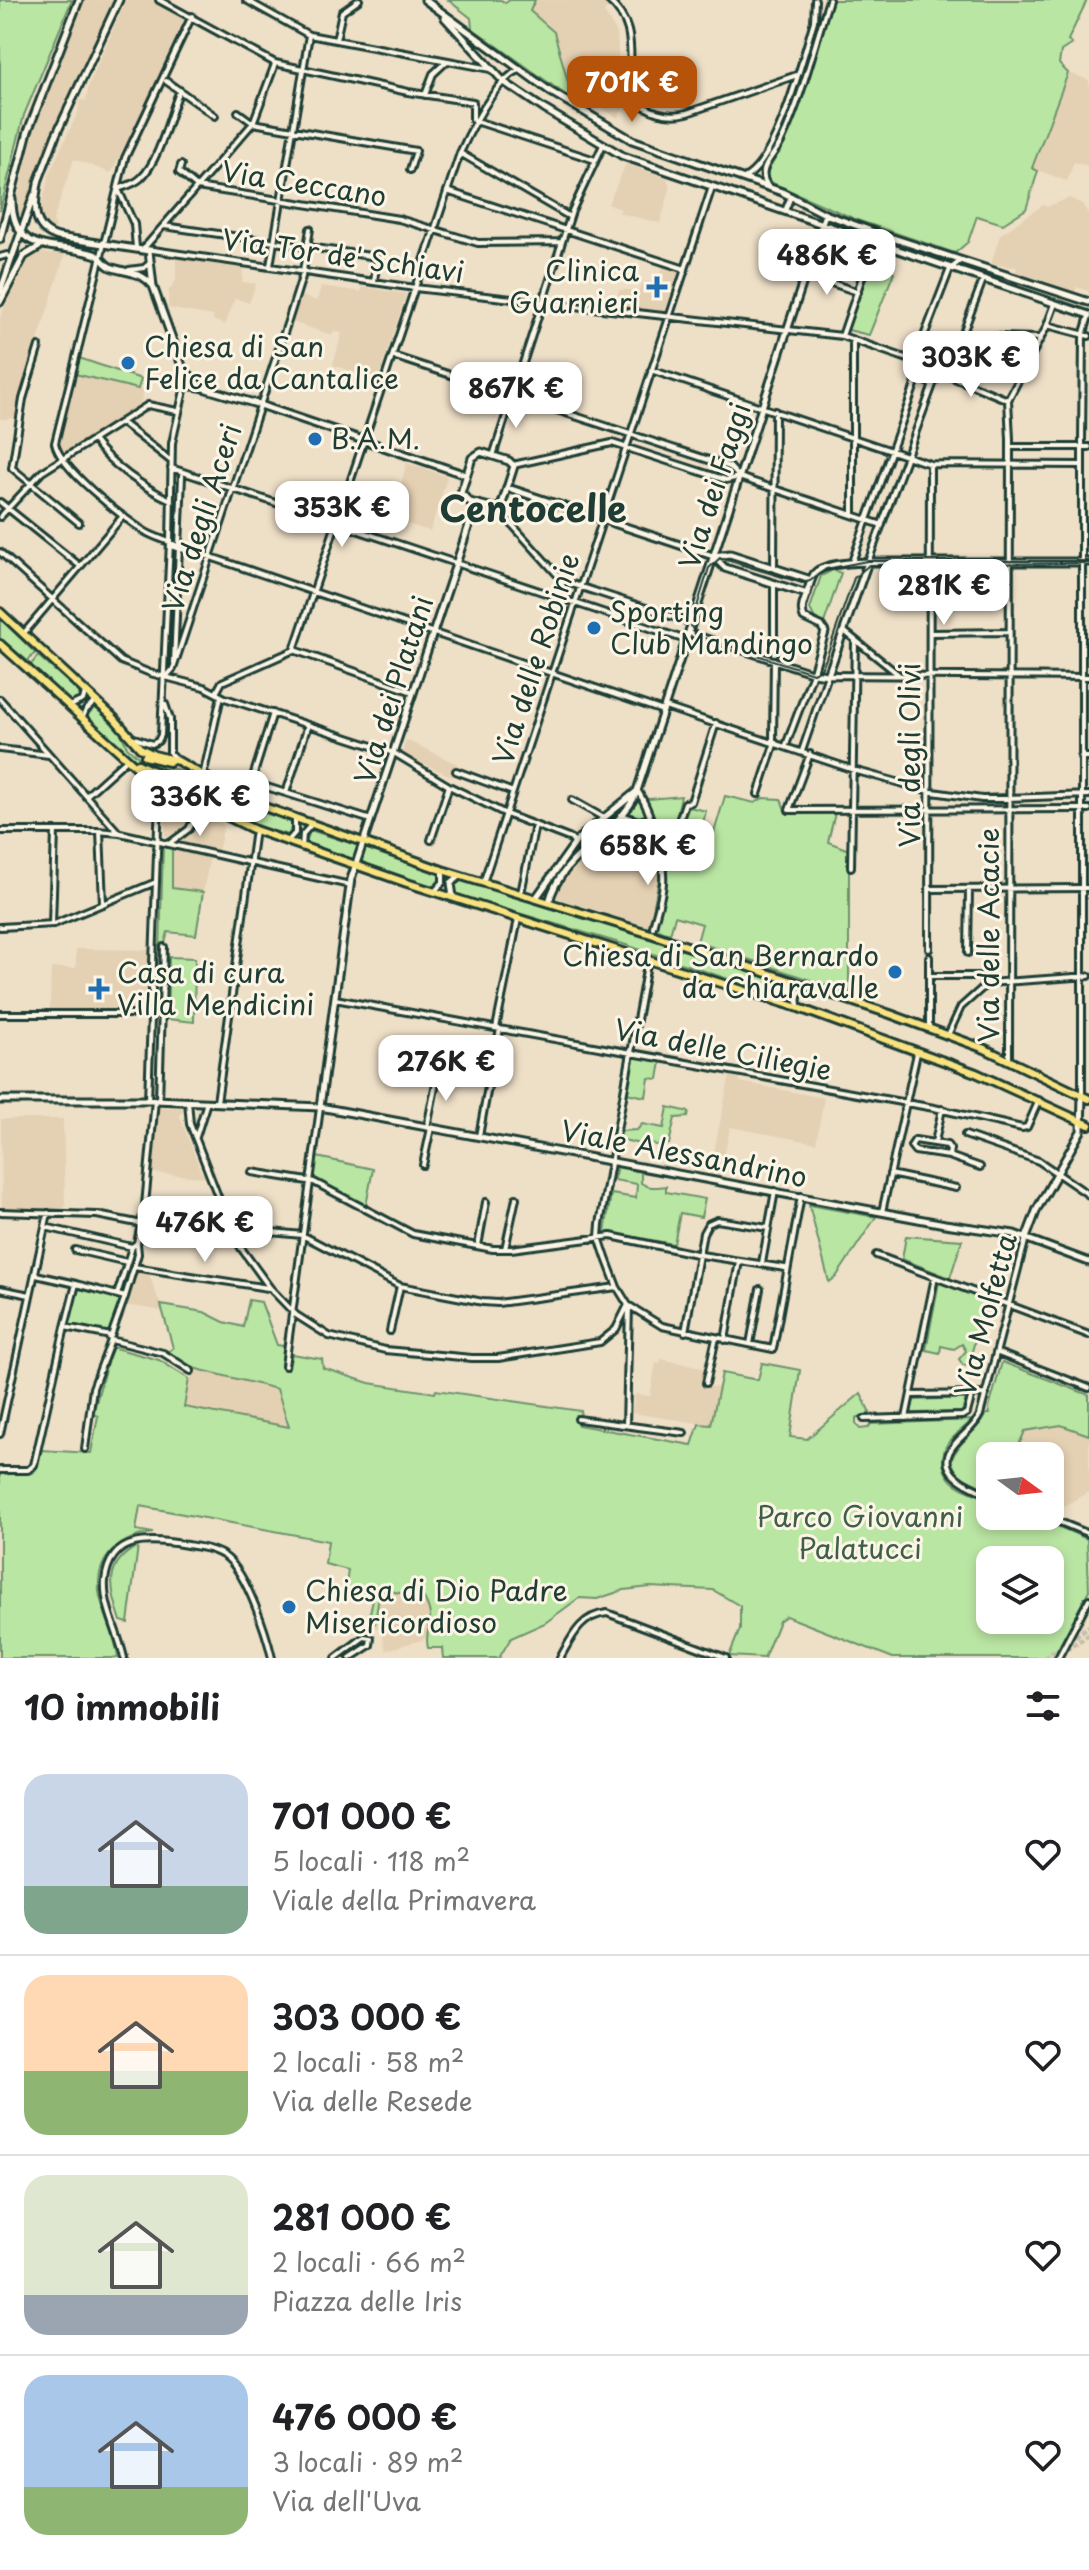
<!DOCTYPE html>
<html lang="it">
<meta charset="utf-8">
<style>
:root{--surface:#fff;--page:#f6f6f6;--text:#202124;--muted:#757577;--line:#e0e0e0;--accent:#b45309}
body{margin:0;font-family:"Playpen Sans",sans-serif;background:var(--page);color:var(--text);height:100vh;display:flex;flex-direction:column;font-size:30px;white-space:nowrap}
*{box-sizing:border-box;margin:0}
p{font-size:26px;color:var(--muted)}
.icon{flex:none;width:44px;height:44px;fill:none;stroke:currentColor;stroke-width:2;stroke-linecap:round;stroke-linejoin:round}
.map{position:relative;height:1658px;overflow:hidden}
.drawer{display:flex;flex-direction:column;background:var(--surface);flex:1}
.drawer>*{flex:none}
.needle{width:52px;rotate:105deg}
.buttons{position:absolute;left:976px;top:1442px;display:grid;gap:16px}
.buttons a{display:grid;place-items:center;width:88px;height:88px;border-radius:16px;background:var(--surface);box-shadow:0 4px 12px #0003;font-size:40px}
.price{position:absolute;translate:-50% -68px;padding:0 18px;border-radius:16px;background:#fff;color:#222;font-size:26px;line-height:52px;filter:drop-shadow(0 2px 4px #0008)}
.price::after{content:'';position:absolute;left:50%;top:48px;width:24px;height:18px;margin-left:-12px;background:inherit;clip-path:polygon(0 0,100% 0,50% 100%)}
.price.active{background:var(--accent);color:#fff}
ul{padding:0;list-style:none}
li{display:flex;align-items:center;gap:24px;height:200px;padding:0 24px}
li+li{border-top:2px solid var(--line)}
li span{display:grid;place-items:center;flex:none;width:224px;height:160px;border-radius:24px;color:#555}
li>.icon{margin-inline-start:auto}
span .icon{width:96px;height:96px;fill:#fffc;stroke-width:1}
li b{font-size:34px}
h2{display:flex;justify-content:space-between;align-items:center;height:96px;padding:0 24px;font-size:34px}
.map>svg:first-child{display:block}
.built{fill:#e4d0b2}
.green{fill:#bae6a3;stroke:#6c926c;stroke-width:2;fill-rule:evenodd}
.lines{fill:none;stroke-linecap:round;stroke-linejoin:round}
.secondary-tunnel{stroke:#c5bfaa;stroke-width:5;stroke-dasharray:5 2.5;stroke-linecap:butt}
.street-casing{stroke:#1f3d34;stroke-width:10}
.secondary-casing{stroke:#1f3d34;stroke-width:11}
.primary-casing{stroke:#1f3d34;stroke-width:12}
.street{stroke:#fcf5e5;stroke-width:4}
.secondary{stroke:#fcf5e5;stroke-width:5}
.primary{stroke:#f8e281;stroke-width:6}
.tram{stroke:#1f3d34;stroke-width:2}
.poi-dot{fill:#1f6fb2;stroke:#fcf5e5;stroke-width:3}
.labels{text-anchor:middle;stroke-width:6;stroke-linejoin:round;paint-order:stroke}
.street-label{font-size:28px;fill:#1f3d34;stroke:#fcf5e5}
.poi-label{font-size:28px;fill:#1f3d34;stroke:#fcf5e5;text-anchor:start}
.park-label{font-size:28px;fill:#3e5f4a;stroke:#fcf5e5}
.district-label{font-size:36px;font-weight:bold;fill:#1f3d34;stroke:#fcf5e5}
</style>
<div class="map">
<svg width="1089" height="1658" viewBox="0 0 1089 1658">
<rect width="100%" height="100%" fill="#eedfc7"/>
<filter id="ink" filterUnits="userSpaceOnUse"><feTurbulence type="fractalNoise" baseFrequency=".0125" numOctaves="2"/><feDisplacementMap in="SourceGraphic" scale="16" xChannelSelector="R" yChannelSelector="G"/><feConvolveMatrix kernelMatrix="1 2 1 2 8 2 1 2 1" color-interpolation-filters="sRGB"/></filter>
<g filter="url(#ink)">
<path class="built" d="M84,0H115L48,140L21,227L16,216V205L35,127Z
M126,0H154L188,17L111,173L74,159L53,220L56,228L52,230L42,221L40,212L50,172L78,112L80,100L86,101L89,84Z
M535,0H602L609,6L604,12L617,33L620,88H628L629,96L618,118L590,101L580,104L573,100L554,32L545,22L529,11Z
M1068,73L1089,80V166L1074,162L1067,181L1032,168Z
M626,164L667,178L670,189L660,223L619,213L621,209L608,204Z
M1069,198L1082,204L1089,215V295L1088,291L1077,287L1073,296L1015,276L1017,267L991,264L1000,235L1043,205L1047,207Z
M42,250L47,254L65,253L64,257L20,398L18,418L0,419V317L27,259L35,252Z
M176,258L243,268L242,282L256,284L249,303L235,298L225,325L213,320L214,316L168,308L169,290L176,281Z
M663,266L679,271L665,311L616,306L619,290H639L644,281L657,284Z
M321,286L361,292L362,287L406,294L378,380L333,365L342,333L334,331L332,335L292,322L301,296L317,301Z
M75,374L144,390L140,404L63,454L59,442Z
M407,463L446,476L447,478L430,531L391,519Z
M406,740L457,764L453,777L402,754Z
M166,790L195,805L189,824L173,838L165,836Z
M199,810L224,825L218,851L176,841L189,834Z
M623,819L641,825L646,821L658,855L661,867L650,927L557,898V893L568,875L587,853Z
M172,848L210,856L203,892L171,888Z
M76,949L149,950L146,1010L50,1011L51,968H76Z
M730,1075L740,1079V1082L824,1098L816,1143L730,1127L720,1177L709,1175Z
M158,1107L182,1108L183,1113H180V1117L201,1172L205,1173L206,1177L151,1173Z
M1,1119H63L65,1208H2Z
M138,1270L148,1272L163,1311L126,1305Z
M661,1359L706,1369L703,1385L719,1388L711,1425L632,1413L635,1394L650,1396L656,1363L660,1364Z
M193,1368L277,1389L289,1427L183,1407Z
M1061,1425L1089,1435V1492L1051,1513L1050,1456H1014L1025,1433Z
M380,1589L424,1598L432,1612L428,1638L386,1650L382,1632H379V1628L372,1627Z"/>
<path class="green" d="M0,0H72L24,115L0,211Z
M448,0H501L505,3L510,0H535L530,11L554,32L573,100L472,28L471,18Z
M833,0H1087L1068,40L1072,44L1061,51L1059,64L1068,73L1032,168L1038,171L1026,209L1003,224L977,216L968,242L955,253L857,220L768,181L766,173L783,146Z
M871,264L894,272L869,335L848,330Z
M79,358L141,379L138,389L75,374Z
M833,570L841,573L824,623L815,619L810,609L821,576Z
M0,618L35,653L28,661L0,639Z
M38,656L79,692V700L71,702L65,699L30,666Z
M92,707L101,711L119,729L127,747L143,761L183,771L226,797L292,823L289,835L262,828L229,812L197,782L184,776L161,772L145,766L113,742L87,718L88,710Z
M681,796L676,818H685L689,807L706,811L700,835L713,836L725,796L755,803L763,798L781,799L786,813H835L828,842L849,850V993L697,942L702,924L675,916L670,934L650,927L661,867L646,817L639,819L628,812L640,797L649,799Z
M310,830L359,846L354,860L306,844Z
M163,846L172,848V888L203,892L196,935L168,932L164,947L160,950Z
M365,848L439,873V884L435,887L426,885L361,862Z
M458,880L582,917L785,983L787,991L780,996L623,944L458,895L454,892L453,885Z
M169,957L195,958L194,1022L167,1019Z
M635,1057L661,1062L658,1079L649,1078L646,1097L626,1093L632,1059Z
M668,1107L689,1112L688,1117L675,1118L669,1144L655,1145L648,1140L639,1144L620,1139V1131L637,1130L642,1124L664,1128Z
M317,1157L373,1169L366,1206L312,1178Z
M617,1166L641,1172V1183C650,1189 657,1187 666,1186V1192L705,1199L701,1217L680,1213L674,1244L605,1232L611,1194L636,1198L637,1184L614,1180Z
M809,1205L876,1217L836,1277L829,1282Z
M906,1236L962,1240L950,1278L902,1259Z
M939,1282L986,1300L968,1366L963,1365L959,1359L966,1351L962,1344L954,1349L941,1346L940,1353L926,1350Z
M78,1287L121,1298L113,1330L109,1334L68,1325Z
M249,1300L261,1302L277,1345L284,1346L281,1366L289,1367L292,1354L322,1359L323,1368L369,1383L435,1393L436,1390L581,1411L578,1425L692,1445L699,1424L711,1425L722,1373L758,1380L762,1363L800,1370L790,1437L807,1439L861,1393L870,1413L856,1418V1424L860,1429L868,1428L871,1424L972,1420C964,1428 955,1435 948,1443C944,1448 943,1455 943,1461C944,1486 970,1492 990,1499V1516H1034L1087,1539L1089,1590L1053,1658H893L786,1616L779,1621L764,1658L729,1656L740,1629V1606L713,1590L650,1587L624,1590L597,1599L579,1598L545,1623L511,1638L499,1658H443L442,1648H428C423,1627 438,1624 424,1598L380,1589L375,1623L372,1625L368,1622L373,1599L345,1594L348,1570L325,1564L328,1541L140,1506L136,1530L153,1533C122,1537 96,1555 99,1591C102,1613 116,1635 118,1658H0V1474L33,1473L36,1469L41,1450L91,1453L98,1416L93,1414L111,1347L159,1360L189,1379L184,1407L289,1427L277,1389L193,1368L168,1352L173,1348L161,1305L204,1312L224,1322L243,1327ZM990,1560H1050V1620H990Z
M1002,1362L1089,1395V1435L1061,1425L1025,1431L1014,1456H990V1482L987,1489L959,1476L951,1461C958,1441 977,1432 987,1414H990L989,1408Z
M966,1398L962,1412L911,1413L914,1400Z
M138,1546L128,1623L121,1621C111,1590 102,1564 138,1546Z"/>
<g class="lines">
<path class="secondary-tunnel" d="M1045,1658L1089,1626
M1054,1658L1089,1634"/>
<g class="street-casing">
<path id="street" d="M159,0L275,63L408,92L473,102V120L595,160
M246,0L309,35L491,69
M608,0C642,29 625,60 633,97C646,112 668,118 687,113L797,75
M336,40L342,12L359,0
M166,81L215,116
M425,95L433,74L447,61
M238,112L253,123L416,151L410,170
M460,153L570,217
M181,165L179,172L197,187L399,219L478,243L562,242
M744,178C777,163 803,57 814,21L815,0
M767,185C756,169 774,156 781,142C802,98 814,46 829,0
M118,189C126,186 135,184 141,178C160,160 170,113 180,90
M118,189L134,224L136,248
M447,191L685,269
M785,211L791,196
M164,226L377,257L374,282
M144,248L253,123L275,64
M146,249L415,288L842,336L908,359L1008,400
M0,257L7,255L11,258
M270,266L309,35
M129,270L144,268L150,263
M805,274L858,292
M1047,325L1089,336
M842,336L877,233
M963,336L1041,338
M39,346L23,399L12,468L79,523
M393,356L730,467L739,477
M914,362L950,269L960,261
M651,370L930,464L1081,465
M947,375L983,280
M917,379L926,380L932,386
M121,422L171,461
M93,440C111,465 144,488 171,500
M1010,447H1089
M493,456L572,211L603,145
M513,465L612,443L726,480L739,477L882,525
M171,468L686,640
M0,502L80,566
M498,509L563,581
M853,514V341
M0,517L42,472L148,405L177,411
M170,546L211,557L663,711
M179,547C168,540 155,538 144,531C121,516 60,469 55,443L125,158L192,16
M0,552L121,661L150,673L204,687L225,698L394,753L449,786L506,814L571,839L574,843
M852,562L922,365
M868,562L938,371
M774,568L775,411
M558,597L563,581L692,623
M844,631L899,675
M24,633L123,516
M689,633L813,673L786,745
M930,633L1008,632
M294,650L460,153C471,129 495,81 519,70
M294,650L413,692
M774,653V583
M174,663L182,476
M165,678L173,669L289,318L302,277L310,229
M216,693L222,682L294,650
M0,699L118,832
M165,704L170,719V753L176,760
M70,706L83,700L85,692
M665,707L857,771L933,792L982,799L1089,795
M82,719L86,710L95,702
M131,737L152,744L158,741L161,735L170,542L172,443L185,386
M773,741L774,660
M0,749L49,755
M802,751L828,675L1089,677
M810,754L789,810L1089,809
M1081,757H1089
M456,771L513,792
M203,776L221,696
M251,782L371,820
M637,790C651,810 665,859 663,883C662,898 656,913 653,927
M286,793L307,728
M758,794L775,742
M86,796L127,759
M246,799L273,713
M572,800L604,818
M621,815L639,821L649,818
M0,831H97L120,833L350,885
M100,831L103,904
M431,840L449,786
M287,842L295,833V819
M170,843L189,829L202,805
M658,846L676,830L685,803L691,802L716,723
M302,847L303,834L311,825
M851,867L855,640
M483,883L712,187
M929,889L1089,888
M435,891L443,882V871
M521,893L535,825
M52,924L55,831
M0,927L54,924L156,882
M929,949L930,464
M968,953L969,889
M648,959L600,1224L599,1237L606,1258L617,1287L628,1305L662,1326L773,1349L801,1196
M929,976H978L988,983
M335,999L934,1108L1022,1128L1027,1127L1039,1100
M799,1008C796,999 797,991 807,987
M0,1014H151
M496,1028L518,919
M929,1028V957
M948,1035L961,1007L988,983L1089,976
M498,1039L500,1029
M1009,1060L1010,439L1008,400L1046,328L1055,304
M1082,1096V441L1083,336L1089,316
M148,1100L159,799L156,784
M159,1100L164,947
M188,1101L190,1124L227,1220L241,1248L270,1288L296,1315L329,1336L385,1350L472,1358H498L600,1342L616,1329L628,1305
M217,1102L255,830
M427,1127L438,1073
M965,1135L1039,1161L1089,1195
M479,1136L488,1087
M196,1137L207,1102
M915,1140L947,1145L950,1149L949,1156L915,1151L911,1146Z
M935,1142L942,1109
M949,1156L980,1167
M423,1165L431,1128
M252,1172L314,1182L413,1234L493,1249H511L611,1236L701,1255L785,1268
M890,1174L956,1188
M0,1212L97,1215L142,1224
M882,1212L917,1053
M45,1227L132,1247
M231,1228L302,1235L400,1286L483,1302L498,1303L617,1287
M137,1243L145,1205L155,1100
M478,1246L486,1202
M505,1249L516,1198
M75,1250L127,1262
M876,1255L1089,1335
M762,1263L775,1191
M134,1267L268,1288
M36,1275L76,1284
M76,1284L125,1297L111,1336L65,1327Z
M0,1289L30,1295
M117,1295L132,1247L137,1243L138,1254L125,1297
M390,1331L400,1286
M685,1332L703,1233L708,1224L717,1220L768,1228
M111,1340L163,1353L191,1371
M725,1340L739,1261
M750,1344L760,1289
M998,1353L1089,1388
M285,1366L320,1108
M706,1383L716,1338
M911,1395L986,1394
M906,1418L935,1277
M578,1419L684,1433
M864,1419L962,1416L967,1413L972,1394
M626,1425L629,1307
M0,1434L48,1213
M85,1449L93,1388L111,1340L109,1337
M0,1470H28L34,1465L65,1327
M990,1495C970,1487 931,1471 955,1444C964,1433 974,1428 980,1415L1026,1238
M1045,1516L1089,1534
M124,1658C119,1634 103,1606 105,1581C110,1533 153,1539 187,1545C200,1547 216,1549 227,1558C247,1575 266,1632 272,1658
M336,1658L364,1637L371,1638L370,1645L350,1658
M560,1658C572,1637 580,1616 607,1613L726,1658
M1058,1658L1089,1599"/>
</g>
<g class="secondary-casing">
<path id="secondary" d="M425,0L551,92L632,140L782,192L825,214L877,233L1089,302
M445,18L504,82L544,109L623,156L1089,315
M39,179C34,202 30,229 58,237L149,251L153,286L182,366L185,385L200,387L257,404L466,475
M38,182L56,135L119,0
M12,199C12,257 56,242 94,254C102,256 104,266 113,268C129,273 141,272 152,285
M0,239L28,131L79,0
M0,292L34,195
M0,302L24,256L39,247
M182,367L200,386
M481,452L509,461L514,466L502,504L498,509L470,502L461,493L472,458Z
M508,488L713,556L730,554L811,580
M714,557L725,568L807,594
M868,562L828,675L813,673L825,632L821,626L804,618C800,609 804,602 807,593C809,587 811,579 814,574C822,563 859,562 872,562H1089
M453,897L451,883L460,876
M536,898L578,839L637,791
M549,902C561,853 616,837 636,794L825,214
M781,1001L788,997L793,981
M0,1100H155L320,1107L945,1224L1014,1234L1089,1262
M320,1107L351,879L476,504
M1026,1238L1037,1209L1081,1131L1082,1096"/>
</g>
<g class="primary-casing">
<path id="primary" d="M0,612L114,718L140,748L154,755L178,761L250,802L442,870L651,934L890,1014L985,1049L1089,1099
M0,644L141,771L161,783L178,787L222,814L255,830L407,883L799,1008L976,1073L1089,1125
M145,756L169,762
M138,764C177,784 187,770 219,810
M157,777L182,784L204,799
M160,786L186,796"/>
</g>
<use href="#street" class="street"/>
<use href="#secondary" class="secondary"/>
<use href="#primary" class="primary"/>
<path class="tram" d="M1089,561H867L826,569L810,581L802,583L720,558L709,568L691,626L695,634L701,637L813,673L821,669L825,661L854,578L869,565L1089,563"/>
</g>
</g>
<g class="poi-dot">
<path d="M653 275h8v8h8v8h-8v8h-8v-8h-8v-8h8z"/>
<circle cx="128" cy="363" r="8"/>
<circle cx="315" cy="439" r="8"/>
<circle cx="594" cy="628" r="8"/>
<circle cx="895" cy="972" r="8"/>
<path d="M95 977h8v8h8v8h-8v8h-8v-8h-8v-8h8z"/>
<circle cx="289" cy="1607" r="8"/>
</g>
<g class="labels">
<g class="street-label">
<text transform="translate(304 184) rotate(9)" y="10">Via Ceccano</text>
<text transform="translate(343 256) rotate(8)" y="10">Via Tor de' Schiavi</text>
<text transform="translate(715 486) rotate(-72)" y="10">Via dei Faggi</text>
<text transform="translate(202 518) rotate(-72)" y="10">Via degli Aceri</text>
<text transform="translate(536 659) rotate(-72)" y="10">Via delle Robinie</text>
<text transform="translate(394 690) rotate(-72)" y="10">Via dei Platani</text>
<text transform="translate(910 755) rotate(-90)" y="10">Via degli Olivi</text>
<text transform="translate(989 935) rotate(-90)" y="10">Via delle Acacie</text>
<text transform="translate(723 1050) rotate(11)" y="10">Via delle Ciliegie</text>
<text transform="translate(684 1154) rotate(11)" y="10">Viale Alessandrino</text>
<text transform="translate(986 1315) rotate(-75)" y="10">Via Molfetta</text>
</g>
<g class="poi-label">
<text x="639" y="281" text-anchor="end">Clinica<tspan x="639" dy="32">Guarnieri</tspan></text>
<text x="144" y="357">Chiesa di San<tspan x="144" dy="32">Felice da Cantalice</tspan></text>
<text x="331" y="449">B.A.M.</text>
<text x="610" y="622">Sporting<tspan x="610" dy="32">Club Mandingo</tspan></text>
<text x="879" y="966" text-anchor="end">Chiesa di San Bernardo<tspan x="879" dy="32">da Chiaravalle</tspan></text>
<text x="117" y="983">Casa di cura<tspan x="117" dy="32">Villa Mendicini</tspan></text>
<text x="305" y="1601">Chiesa di Dio Padre<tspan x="305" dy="32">Misericordioso</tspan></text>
</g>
<g class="park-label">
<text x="860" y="1527">Parco Giovanni<tspan x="860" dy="32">Palatucci</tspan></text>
</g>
<g class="district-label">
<text x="533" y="522">Centocelle</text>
</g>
</g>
</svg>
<div class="buttons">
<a><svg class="needle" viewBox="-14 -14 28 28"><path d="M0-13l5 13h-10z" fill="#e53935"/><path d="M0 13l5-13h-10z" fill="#757577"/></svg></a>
<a><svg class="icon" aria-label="layers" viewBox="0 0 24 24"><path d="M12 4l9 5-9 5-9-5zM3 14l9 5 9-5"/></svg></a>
</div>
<b class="price active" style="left:632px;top:124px">701K €</b>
<b class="price" style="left:827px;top:297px">486K €</b>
<b class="price" style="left:971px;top:399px">303K €</b>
<b class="price" style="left:516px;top:430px">867K €</b>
<b class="price" style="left:342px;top:549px">353K €</b>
<b class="price" style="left:944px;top:627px">281K €</b>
<b class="price" style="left:200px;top:838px">336K €</b>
<b class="price" style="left:648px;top:887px">658K €</b>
<b class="price" style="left:446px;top:1103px">276K €</b>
<b class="price" style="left:205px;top:1264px">476K €</b>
</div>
<section class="drawer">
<h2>10 immobili<svg class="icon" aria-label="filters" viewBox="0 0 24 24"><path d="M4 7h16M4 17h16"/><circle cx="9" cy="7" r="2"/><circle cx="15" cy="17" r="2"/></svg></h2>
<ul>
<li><span style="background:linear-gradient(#c9d6e8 70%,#7fa58c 0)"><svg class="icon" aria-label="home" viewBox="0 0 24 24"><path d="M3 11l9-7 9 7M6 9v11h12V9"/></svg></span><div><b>701 000 €</b><p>5 locali · 118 m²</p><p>Viale della Primavera</p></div><svg class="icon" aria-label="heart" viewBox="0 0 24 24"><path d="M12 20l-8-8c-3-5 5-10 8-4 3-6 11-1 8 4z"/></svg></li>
<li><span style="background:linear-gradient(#ffd9b3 60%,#8fb573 0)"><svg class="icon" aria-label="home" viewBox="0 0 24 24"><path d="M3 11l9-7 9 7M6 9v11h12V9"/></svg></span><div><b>303 000 €</b><p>2 locali · 58 m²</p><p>Via delle Resede</p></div><svg class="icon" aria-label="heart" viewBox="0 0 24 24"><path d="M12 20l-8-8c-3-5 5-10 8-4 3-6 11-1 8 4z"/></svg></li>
<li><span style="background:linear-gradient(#dfe7d0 75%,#9aa5b1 0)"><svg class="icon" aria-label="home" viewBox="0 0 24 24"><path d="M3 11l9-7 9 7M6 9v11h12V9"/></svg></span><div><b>281 000 €</b><p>2 locali · 66 m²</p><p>Piazza delle Iris</p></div><svg class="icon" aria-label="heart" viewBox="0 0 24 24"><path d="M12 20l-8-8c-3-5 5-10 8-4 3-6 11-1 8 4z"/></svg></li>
<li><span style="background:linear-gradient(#a9c7e8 70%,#8fb573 0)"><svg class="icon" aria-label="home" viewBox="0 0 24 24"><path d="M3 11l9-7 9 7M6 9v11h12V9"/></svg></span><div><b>476 000 €</b><p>3 locali · 89 m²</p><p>Via dell'Uva</p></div><svg class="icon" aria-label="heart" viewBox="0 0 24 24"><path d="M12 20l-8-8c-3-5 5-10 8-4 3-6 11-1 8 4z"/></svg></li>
</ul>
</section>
